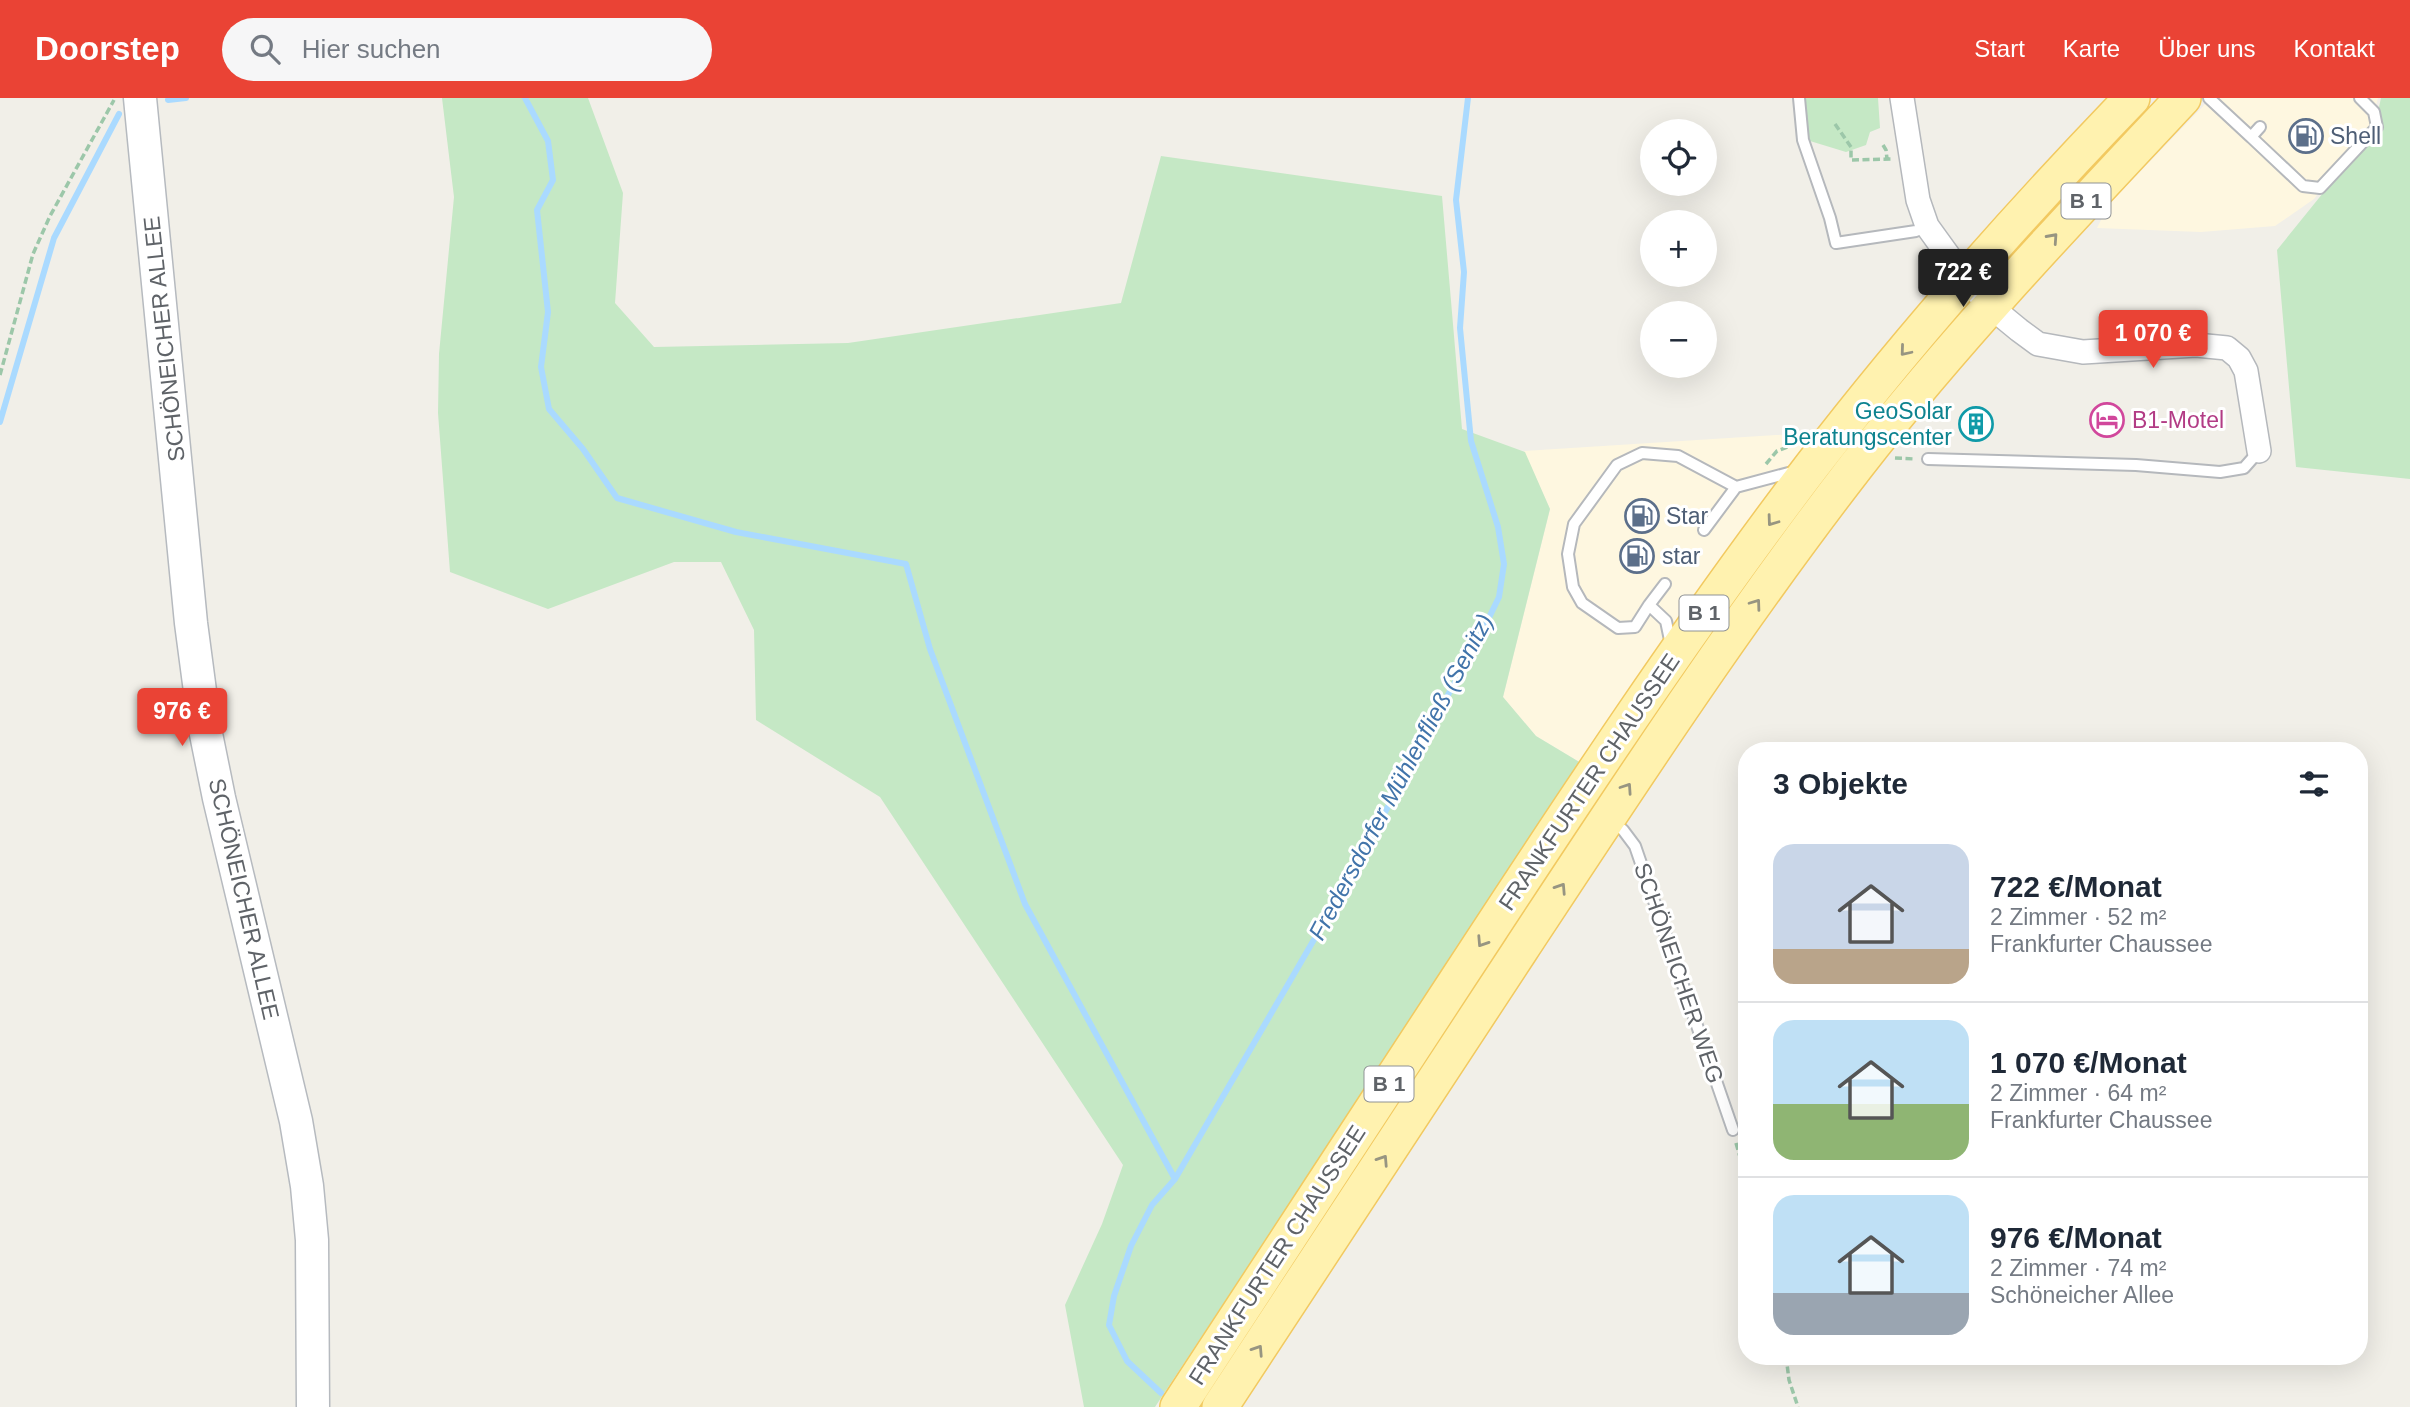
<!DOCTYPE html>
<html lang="de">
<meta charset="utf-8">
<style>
:root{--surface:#fff;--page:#f6f6f7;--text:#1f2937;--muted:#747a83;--line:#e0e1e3;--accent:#ea4335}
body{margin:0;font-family:Arial,sans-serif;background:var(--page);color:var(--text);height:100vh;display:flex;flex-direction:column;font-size:26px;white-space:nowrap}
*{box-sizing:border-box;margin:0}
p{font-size:23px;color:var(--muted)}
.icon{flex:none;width:38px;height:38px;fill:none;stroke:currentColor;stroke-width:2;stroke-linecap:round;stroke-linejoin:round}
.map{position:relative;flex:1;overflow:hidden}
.sheet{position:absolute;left:1738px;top:644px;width:630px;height:623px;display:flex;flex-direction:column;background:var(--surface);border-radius:28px;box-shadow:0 7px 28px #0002}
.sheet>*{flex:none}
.tools{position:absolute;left:1640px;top:21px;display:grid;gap:14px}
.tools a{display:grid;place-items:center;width:77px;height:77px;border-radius:50%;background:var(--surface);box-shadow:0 7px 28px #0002;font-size:35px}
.price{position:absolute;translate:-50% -60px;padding:0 16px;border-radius:7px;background:var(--accent);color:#fff;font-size:23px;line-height:46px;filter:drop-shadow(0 2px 4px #0008)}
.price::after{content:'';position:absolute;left:50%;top:42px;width:21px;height:16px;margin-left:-10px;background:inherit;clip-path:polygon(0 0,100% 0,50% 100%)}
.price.on{background:#222;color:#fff}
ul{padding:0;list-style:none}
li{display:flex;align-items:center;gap:21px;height:175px;padding:0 35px}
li+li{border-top:2px solid var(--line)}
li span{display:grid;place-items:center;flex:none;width:196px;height:140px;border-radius:21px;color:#555}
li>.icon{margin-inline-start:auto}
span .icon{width:84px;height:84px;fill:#fffc;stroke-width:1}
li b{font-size:30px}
h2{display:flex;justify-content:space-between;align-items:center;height:84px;padding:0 35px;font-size:30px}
header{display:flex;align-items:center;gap:42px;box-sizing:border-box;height:98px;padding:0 35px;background:var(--accent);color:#fff}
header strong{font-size:33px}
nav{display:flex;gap:38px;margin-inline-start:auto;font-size:24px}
.search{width:490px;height:63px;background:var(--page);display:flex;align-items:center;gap:18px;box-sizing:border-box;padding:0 24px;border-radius:38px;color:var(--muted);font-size:26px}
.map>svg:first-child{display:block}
.commercial{fill:#fef7e0}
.green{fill:#c5e8c5}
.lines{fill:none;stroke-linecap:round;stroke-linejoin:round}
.stream{stroke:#aadaff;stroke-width:6}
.lane-casing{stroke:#b5b8bc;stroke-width:14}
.street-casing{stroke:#b5b8bc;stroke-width:26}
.secondary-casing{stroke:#b6babf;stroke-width:35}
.primary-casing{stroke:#f2c960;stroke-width:38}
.path{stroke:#9cc7a9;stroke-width:3.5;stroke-dasharray:7 3.5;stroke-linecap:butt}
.lane{stroke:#fff;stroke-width:10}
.street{stroke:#fff;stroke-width:23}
.secondary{stroke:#fff;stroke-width:32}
.primary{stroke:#fff2af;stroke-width:35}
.oneway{stroke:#979581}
.labels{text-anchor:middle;stroke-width:6;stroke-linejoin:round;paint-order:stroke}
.shield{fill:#fff;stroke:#8f9295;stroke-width:2}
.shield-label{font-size:21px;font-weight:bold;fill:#5f6368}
.service-label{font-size:23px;fill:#4e5e75;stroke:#fff;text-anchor:start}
.street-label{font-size:23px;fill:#5f6368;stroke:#fff}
.culture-label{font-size:23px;fill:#0d838f;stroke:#fff;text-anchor:end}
.hotel-label{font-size:23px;fill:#b23c85;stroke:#fff;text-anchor:start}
.water-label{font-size:24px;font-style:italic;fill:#4174aa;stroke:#fff}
</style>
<header>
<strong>Doorstep</strong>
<div class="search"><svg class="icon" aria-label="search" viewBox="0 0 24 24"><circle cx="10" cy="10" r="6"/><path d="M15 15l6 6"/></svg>Hier suchen</div>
<nav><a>Start</a><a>Karte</a><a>Über uns</a><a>Kontakt</a></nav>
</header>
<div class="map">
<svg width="2410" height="1309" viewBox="0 0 2410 1309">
<rect width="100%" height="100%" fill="#f1efe8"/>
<path class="commercial" d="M2211,0H2378L2370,29L2314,101L2275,128L2201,134L2097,130L2109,106Z
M1824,334L1581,665L1536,638L1503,599L1550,411L1524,353Z"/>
<path class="green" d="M442,0H588L623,95L615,205L654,249L848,245L1121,205L1161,58L1442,98L1462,331L1525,354L1550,411L1503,599L1536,638L1581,665L1155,1309H1084L1065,1207L1102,1126L1123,1067L880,699L756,622L754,532L721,464H674L548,511L450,474L438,315L439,256L454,99Z
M1801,0H1878L1880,30L1870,34L1866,47L1846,54L1810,43Z
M2381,0H2410V381L2296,369L2277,152L2374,32Z"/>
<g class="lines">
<path class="stream" d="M525,0L548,43L553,82L537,112L548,214L541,269L549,311L583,351L617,400L736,434L906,466L930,551L1025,806L1175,1081
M168,2L186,0
M0,324L54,140L119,16
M1161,1295L1127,1263L1109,1227L1114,1198L1131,1148L1152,1107L1175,1081L1348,783L1484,530L1499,499L1504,466L1498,429L1471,343L1460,230L1464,174L1456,102L1468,0"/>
<g class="lane-casing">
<path id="lane" d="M1799,0L1803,42L1830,120L1836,145L1916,133L1927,128
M2209,0L2251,39L2260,29
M2251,39L2303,88L2320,90L2377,29L2374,14L2360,0
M1928,361L2136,367L2220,374L2244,370L2259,353
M1704,432L1736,389L1796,373
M1665,486L1649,507L1666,523L1671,547
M1649,507L1635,529L1618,530L1582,505L1573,489L1568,456L1574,426L1617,367L1642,355L1678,358L1736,389
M1610,722L1623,732L1635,748L1733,1032"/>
</g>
<g class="street-casing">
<path id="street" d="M1902,0L1918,102L1927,128L1966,182L1991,209L2019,232L2038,246L2083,254L2196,247L2227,250L2239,260L2246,273L2259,353"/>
</g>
<g class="secondary-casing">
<path id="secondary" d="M140,0L191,525L205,631L219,700L296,1023L307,1088L312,1142L313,1309"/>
</g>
<g class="primary-casing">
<path id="primary" d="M1178,1309C1272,1166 1365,1022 1459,879C1572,706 1686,533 1811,369C1910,240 2019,117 2132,0
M1220,1309C1321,1156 1421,1003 1521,851C1629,687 1737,522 1857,367C1958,238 2071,119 2183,0"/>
</g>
<path class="path" d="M1835,26L1851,49V62L1892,61
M1883,47L1886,52L1887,61
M0,277L33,156L50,118L114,2
M1895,360L1915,361
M1766,366L1777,353L1793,347
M1736,1045L1746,1080
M1786,1258L1789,1282L1798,1309"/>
<use href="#lane" class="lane"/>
<use href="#street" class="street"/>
<use href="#secondary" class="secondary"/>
<use href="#primary" class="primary"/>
</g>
<defs><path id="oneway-chevron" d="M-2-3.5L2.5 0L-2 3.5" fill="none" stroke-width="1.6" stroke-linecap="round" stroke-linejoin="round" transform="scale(1.75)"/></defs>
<g class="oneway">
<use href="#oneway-chevron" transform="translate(2053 140) rotate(-48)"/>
<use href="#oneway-chevron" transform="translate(1905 253) rotate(130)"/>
<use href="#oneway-chevron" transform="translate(1772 423) rotate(126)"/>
<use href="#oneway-chevron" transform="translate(1756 506) rotate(-54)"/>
<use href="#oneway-chevron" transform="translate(1627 690) rotate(-56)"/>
<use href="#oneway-chevron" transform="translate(1561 790) rotate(-57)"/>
<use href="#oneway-chevron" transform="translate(1482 844) rotate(123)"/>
<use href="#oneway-chevron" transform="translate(1383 1062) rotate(-57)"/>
<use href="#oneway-chevron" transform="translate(1258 1252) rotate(-57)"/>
</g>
<defs>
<g id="fuel-ring" transform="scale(1.75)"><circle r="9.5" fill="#fff" stroke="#5c6f8a" stroke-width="1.5"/><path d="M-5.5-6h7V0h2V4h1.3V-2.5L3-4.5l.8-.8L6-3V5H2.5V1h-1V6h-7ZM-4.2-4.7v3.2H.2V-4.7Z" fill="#5c6f8a"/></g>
<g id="hotel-ring" transform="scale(1.75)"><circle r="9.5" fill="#fff" stroke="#d1479c" stroke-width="1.5"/><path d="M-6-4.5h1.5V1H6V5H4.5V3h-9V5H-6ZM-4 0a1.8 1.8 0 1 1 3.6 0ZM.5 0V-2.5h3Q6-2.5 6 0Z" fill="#d1479c"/></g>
<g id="building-ring" transform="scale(1.75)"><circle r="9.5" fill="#fff" stroke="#0f9aa8" stroke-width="1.5"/><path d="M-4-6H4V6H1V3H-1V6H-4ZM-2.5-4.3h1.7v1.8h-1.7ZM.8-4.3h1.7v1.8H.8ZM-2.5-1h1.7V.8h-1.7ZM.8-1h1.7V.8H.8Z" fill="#0f9aa8"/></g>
</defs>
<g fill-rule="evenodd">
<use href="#fuel-ring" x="2306" y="38"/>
<use href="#hotel-ring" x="2107" y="322"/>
<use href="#building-ring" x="1976" y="326"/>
<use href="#fuel-ring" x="1642" y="418"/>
<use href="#fuel-ring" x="1637" y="458"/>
</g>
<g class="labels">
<g class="shield">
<rect x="2061.5" y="85.5" width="49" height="35" rx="5"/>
<rect x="1679.5" y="497.5" width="49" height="35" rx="5"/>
<rect x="1364.5" y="968.5" width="49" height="35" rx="5"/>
</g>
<g class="shield-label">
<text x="2086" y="110">B 1</text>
<text x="1704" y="522">B 1</text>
<text x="1389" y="993">B 1</text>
</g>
<g class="service-label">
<text x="2330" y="46">Shell</text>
<text x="1666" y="426">Star</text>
<text x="1662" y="466">star</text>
</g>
<g class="street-label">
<text transform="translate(164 241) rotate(-96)" y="8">SCHÖNEICHER ALLEE</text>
<text transform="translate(1589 684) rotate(-56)" y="8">FRANKFURTER CHAUSSEE</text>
<text transform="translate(244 801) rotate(77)" y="8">SCHÖNEICHER ALLEE</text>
<text transform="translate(1679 875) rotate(71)" y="8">SCHÖNEICHER WEG</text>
<text transform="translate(1277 1157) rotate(-57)" y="8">FRANKFURTER CHAUSSEE</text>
</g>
<g class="culture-label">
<text x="1952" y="321">GeoSolar<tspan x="1952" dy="26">Beratungscenter</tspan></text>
</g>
<g class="hotel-label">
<text x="2132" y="330">B1-Motel</text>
</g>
<g class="water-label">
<text transform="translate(1401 679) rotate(-62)" y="8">Fredersdorfer Mühlenfließ (Senitz)</text>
</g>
</g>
</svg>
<div class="tools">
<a><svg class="icon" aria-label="locate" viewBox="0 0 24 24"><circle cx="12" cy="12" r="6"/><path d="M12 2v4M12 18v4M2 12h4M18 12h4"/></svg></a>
<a>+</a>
<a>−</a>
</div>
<b class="price on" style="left:1963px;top:211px">722 €</b>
<b class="price" style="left:2153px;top:272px">1 070 €</b>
<b class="price" style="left:182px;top:650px">976 €</b>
<section class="sheet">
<h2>3 Objekte<svg class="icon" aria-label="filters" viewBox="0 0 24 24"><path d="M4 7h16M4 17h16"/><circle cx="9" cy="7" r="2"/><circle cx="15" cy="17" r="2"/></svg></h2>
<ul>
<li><span style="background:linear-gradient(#c9d6e8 75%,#b9a48a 0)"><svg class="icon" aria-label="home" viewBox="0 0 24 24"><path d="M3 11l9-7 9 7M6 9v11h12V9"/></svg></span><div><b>722 €/Monat</b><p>2 Zimmer · 52 m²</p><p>Frankfurter Chaussee</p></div></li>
<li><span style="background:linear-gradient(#bfe0f5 60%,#8fb573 0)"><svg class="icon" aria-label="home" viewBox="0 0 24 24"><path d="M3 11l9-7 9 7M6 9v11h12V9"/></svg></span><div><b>1 070 €/Monat</b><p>2 Zimmer · 64 m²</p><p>Frankfurter Chaussee</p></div></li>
<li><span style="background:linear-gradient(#bfe0f5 70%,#9aa5b1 0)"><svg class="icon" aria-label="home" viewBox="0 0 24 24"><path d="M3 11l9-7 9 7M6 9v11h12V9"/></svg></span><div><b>976 €/Monat</b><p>2 Zimmer · 74 m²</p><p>Schöneicher Allee</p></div></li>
</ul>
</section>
</div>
